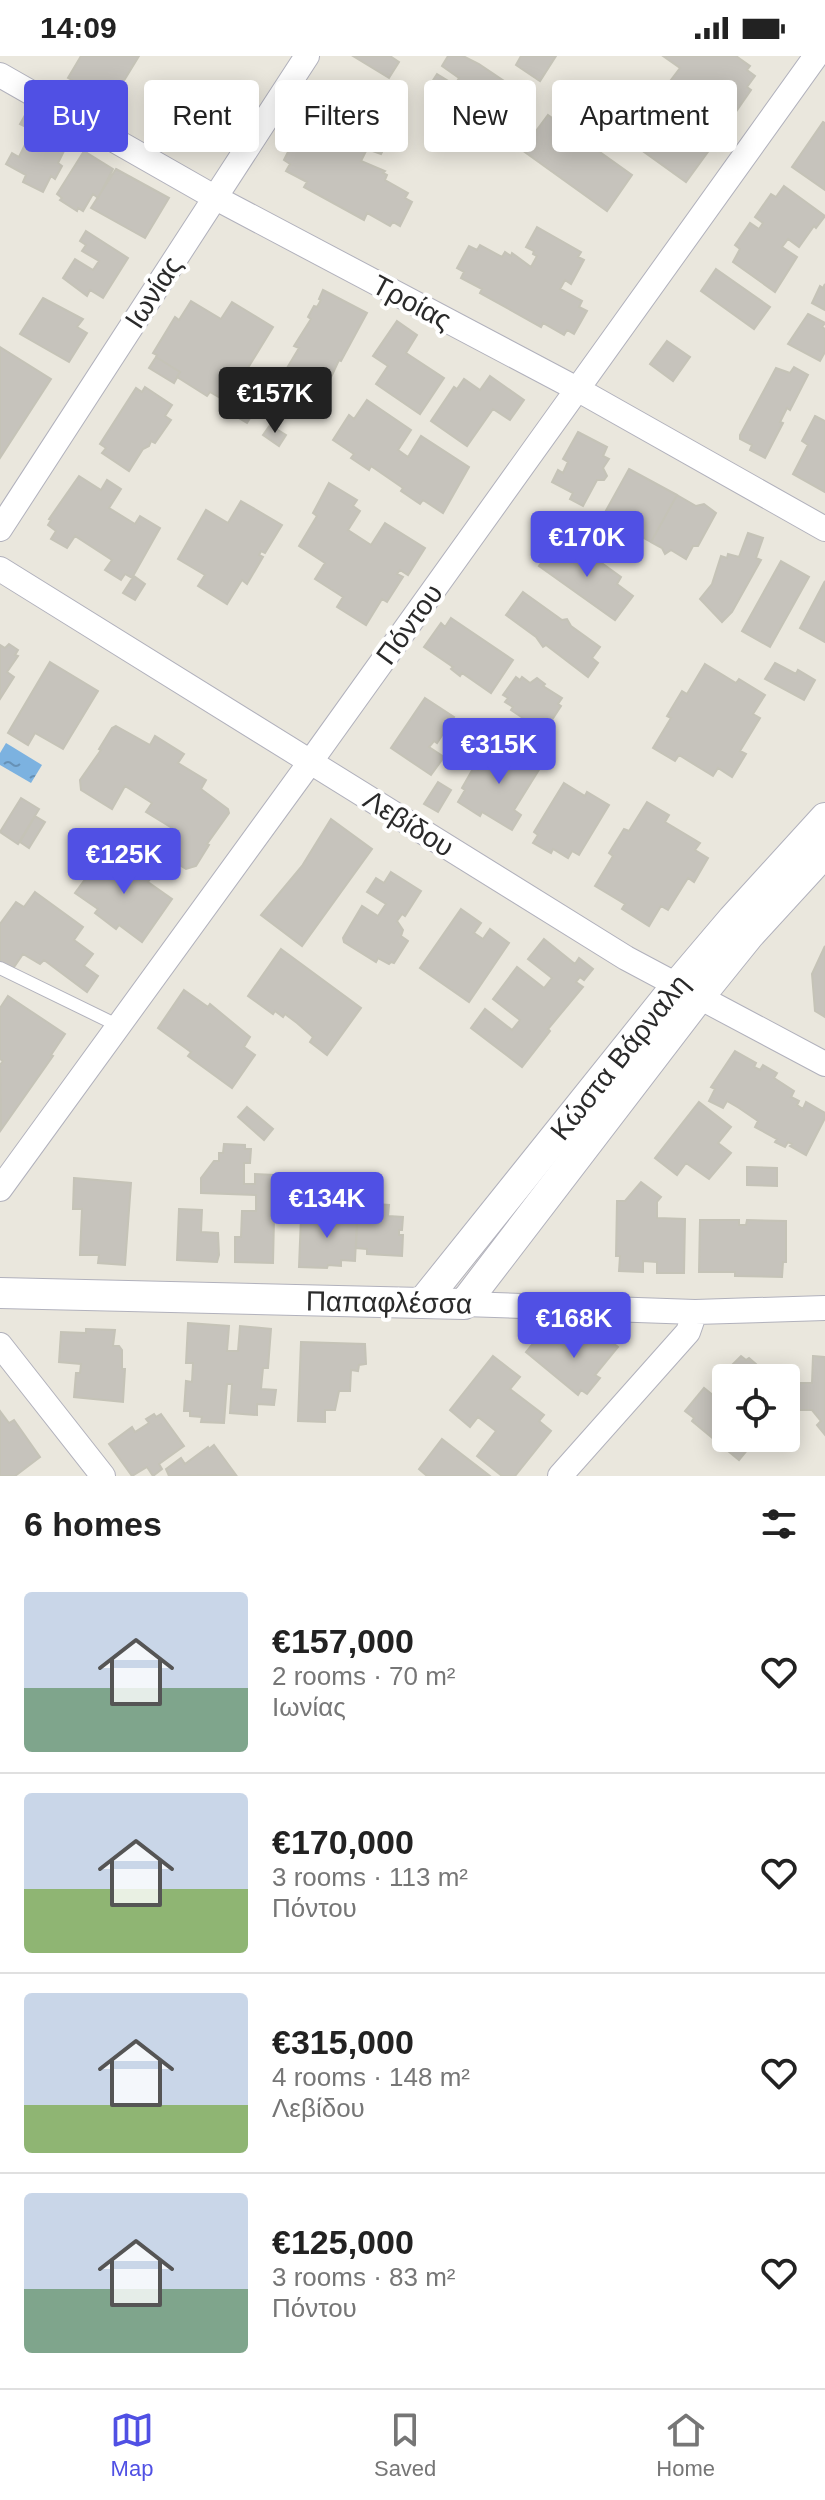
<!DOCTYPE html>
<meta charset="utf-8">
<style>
:root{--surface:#fff;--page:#f6f6f6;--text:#222;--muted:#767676;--line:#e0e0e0;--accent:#5050e4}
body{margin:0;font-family:Arial,sans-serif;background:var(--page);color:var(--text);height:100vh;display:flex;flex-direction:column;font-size:30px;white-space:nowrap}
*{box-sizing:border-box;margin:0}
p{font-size:26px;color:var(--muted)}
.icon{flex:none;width:44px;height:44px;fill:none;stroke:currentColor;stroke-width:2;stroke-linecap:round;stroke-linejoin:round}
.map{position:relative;height:1420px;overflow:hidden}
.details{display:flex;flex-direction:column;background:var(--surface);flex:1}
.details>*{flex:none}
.banner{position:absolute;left:24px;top:24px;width:778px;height:72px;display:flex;gap:16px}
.tools{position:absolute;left:712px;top:1308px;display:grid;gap:16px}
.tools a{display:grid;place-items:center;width:88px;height:88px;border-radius:8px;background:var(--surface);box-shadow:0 4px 20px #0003;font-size:40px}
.price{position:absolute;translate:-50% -68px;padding:0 18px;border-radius:8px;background:var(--accent);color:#fff;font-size:26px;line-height:52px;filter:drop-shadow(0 2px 4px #0008)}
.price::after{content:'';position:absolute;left:50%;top:48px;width:24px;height:18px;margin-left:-12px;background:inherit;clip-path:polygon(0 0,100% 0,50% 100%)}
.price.selected{background:#222;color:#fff}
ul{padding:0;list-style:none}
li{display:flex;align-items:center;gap:24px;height:200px;padding:0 24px}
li+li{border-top:2px solid var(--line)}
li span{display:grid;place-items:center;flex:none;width:224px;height:160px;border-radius:8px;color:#555}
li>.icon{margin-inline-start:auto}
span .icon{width:96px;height:96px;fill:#fffc;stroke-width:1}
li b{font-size:34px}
h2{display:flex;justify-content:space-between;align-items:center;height:96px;padding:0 24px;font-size:34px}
.chip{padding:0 28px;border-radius:8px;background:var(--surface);box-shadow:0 4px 20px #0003;font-size:28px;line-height:72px}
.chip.selected{background:var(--accent);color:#fff}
.status{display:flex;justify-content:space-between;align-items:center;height:56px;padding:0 40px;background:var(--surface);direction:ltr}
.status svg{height:22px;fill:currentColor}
.menu{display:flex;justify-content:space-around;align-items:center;height:112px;border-top:2px solid var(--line);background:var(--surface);font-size:22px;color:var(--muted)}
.menu a{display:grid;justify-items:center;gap:4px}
.menu .selected{color:var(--accent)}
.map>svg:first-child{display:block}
.water{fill:url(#water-ripples)}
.building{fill:#c6c3bc;stroke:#c5c3b7;stroke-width:2}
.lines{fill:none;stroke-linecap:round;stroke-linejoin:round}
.service-casing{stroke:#b1b1bc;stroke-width:14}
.minor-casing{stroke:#b1b1bc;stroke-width:26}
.tertiary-casing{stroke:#b1b1bc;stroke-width:32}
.service{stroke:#fff;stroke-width:12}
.minor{stroke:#fff;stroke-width:24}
.tertiary{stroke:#fff;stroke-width:30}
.labels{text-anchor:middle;stroke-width:8;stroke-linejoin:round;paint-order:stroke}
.street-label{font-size:28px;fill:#2a2a2a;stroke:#fff}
</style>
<div class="status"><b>14:09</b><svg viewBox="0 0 49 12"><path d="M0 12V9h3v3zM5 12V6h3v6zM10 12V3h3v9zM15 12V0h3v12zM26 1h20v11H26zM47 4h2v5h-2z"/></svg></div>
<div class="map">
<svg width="825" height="1420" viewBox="0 0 825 1420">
<defs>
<pattern id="water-ripples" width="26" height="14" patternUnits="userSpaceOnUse" patternTransform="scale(2)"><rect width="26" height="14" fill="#7cb2e0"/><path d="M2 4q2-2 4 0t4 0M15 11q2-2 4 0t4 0" fill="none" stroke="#6691b6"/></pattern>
</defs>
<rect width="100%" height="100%" fill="#eae7dd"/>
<path class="water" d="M6,687L42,709L31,727L0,709V697Z"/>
<path class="building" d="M81,0H139L111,46L68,22Z
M353,0H390L399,6L389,22Z
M448,0H463L479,8L516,33L509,44L513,47L499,68L495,66L489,75L484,72L483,74L426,35L437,18L455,29L459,22L442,10Z
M521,0H556L540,25L516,9Z
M663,0H736L750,10L747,14L755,20L747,31L751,34L731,63L671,24L680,12Z
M669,47L718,82L686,126L619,78L635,55L654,68Z
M29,52L43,59L32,74L20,68Z
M347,56L390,81L381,98L367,93L361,105L385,115L383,117L387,119L385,124L408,137L405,142L412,146L400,170L393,166L390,170L367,157L364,164L304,131L307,126L286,115L290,108L284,104L295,82L302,86L305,80L327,92L332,84L325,80L338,57L344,61Z
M548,59L632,119L607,155L522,94Z
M823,66L825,67V134L792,111Z
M33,72L56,84L53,89L64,95L58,107L62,110L55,123L51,120L43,136L23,126L26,119L6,108L12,97L19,101Z
M84,95L113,113L98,142L93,138L83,155L78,152L77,155L60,144L62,142L57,138Z
M116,113L169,142L145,182L91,152Z
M784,130L825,160L816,172L814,170L799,191L788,183L782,191L797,201L775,236L733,206L740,193L735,189L750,167L759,173L763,167L755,161L771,138L776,141Z
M537,171L581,196L578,201L584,204L571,228L565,224L560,233L582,245L579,251L587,255L574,278L567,274L564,279L543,267L541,271L480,237L482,233L461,222L464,216L457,212L469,190L477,194L480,189L502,201L505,196L511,200L512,197L531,211L537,200L533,198L534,195L526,191Z
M86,175L128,202L103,242L90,234L87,240L63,222L75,203L93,214L99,205L82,195L86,189L80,185Z
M716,213L770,251L754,273L701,235Z
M825,228V254L812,247L820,230L823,232Z
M323,234L367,257L341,305L339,304L318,349L278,327L299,292L294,290L311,263L308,261L314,250L317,251L321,244L319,243Z
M43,242L83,263L77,271L87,277L69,306L20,278Z
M191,245L221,263L232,246L273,271L227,346L210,336L207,340L177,321L180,316L156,301L157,299L153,297L175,261L179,264Z
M808,258L825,267L822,271L825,273V296L820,305L788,288Z
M397,265L417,279L406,297L444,322L420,358L376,328L388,310L373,300Z
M667,285L690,301L673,325L650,308Z
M0,291L51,323L0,402Z
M156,301L180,316L174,327L149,312Z
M794,311L808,319L790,354L787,352L780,366L783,367L765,402L750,394L752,389L740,383V379L776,312L790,317Z
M490,320L524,344L510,364L493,353L467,390L431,365L454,331L457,333L464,323L480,334Z
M145,331L172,349L165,360L171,364L155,387L151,385L149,390L143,393L129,415L102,397L106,392L100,388L136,332L142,336Z
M237,337L247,343L240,355L230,349Z
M247,343L258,349L247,367L237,361Z
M367,344L411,374L398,394L408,401L421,380L469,411L443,457L423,444L420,448L401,435L403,432L371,410L369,414L351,402L354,398L333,384L349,359L354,363Z
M815,360L825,365V436L793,418L808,389L802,385Z
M270,369L286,379L279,390L263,379Z
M578,376L607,391L603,400L609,403L603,412L607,420L604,424H597L583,450L570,443L573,437L552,426L558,414L563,417L568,406L563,403Z
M629,413L677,439L651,486L603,460Z
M79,420L101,434L107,424L121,433L109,452L135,468L140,460L160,472L132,522L125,518L121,524L105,514L112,504L75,480L67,492L51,483L56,475L48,469L51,464L49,463Z
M329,427L357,444L353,450L360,455L348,474L371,489L385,467L425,492L408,519L400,514L397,518L403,521L387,546L382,543L366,569L337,551L343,541L315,523L325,507L299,490L317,460L313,457Z
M677,439L696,450L704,448L716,457L698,490H693L686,503L671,494L665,498L662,492L651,486Z
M241,445L282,469L265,497L261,495L259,499L263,501L247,528L242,524L227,548L198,530L205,519L178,503L206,454L228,467Z
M748,477L763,482L756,502L761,504L732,556L722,566L700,543L712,528L721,500L727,502L728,498L739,501Z
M558,484L581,501L585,495L621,521L617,528L633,540L615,564L539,510Z
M781,505L809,521L770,591L742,575Z
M134,520L145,528L135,544L123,537Z
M825,525V586L800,572Z
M523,536L562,564L567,563L571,570L600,591L592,602L598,607L588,621L546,589L543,591L536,581L506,559Z
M451,562L513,604L491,637L462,617L460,620L451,613L453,611L424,591L441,567L445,571Z
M9,588L18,594L15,599L18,600L7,616L14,621L0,643V589L5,592Z
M50,606L98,635L63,693L35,677L28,689L8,677Z
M775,607L796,618L798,614L815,624L804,644L765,623Z
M705,608L736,627L739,623L765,639L753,658L760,662L740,695L746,698L732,721L718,712L713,720L679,699L675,705L653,692L671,662L667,660L682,635L687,638Z
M516,621L520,624L522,621L530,627L537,622L545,628L543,630L562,642L558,648L561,650L544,676L511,654L513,651L505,646L508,642L503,639Z
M425,642L454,661L437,687L434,685L429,691L444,701L431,719L391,692Z
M116,670L150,689L155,680L184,698L178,707L206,724L201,733L228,753L229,757L207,788L209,789L196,810L186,813L158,796L172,772L146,756L152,747L125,730L112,753L81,734L80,724L101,694L99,693L112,672Z
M494,689L514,702L517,697L540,712L514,754L521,759L512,774L482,756L480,760L458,746L465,734L462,732L474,711L478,714Z
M438,726L451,734L438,756L424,748Z
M564,727L585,740L587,736L609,749L579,799L572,795L568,802L553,793L551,797L533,787L538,779L534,776Z
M21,742L39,753L18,788L0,776Z
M647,746L669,759L665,766L700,787L695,794L708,802L694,826L688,822L668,854L661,850L649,870L622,853L625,848L595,830L613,800L609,797L624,773L629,775Z
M35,760L45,766L29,792L20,786Z
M331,763L372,793L302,890L261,859L302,810Z
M106,795L129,811L131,808L151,822L148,826L172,843L142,886L119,869L116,873L95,857L98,853L75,837Z
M391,816L421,835L405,860L402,858L397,865L403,874L401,880L408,885L394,907L391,906L389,908L378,902L376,906L344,886L343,882L362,850L378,860L386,848L367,836L376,822L384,827Z
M35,836L83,871L74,884L93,898L84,910L98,920L87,936L44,904L40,908L23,898L12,914L0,905V868L16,846L24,851Z
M461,853L481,867L474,877L483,883L490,873L509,887L469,946L420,912Z
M544,883L575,908L579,902L593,913L584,924L580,921L576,926L583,931L548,973L550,975L522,1011L471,972L485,953L512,974L520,964L493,943L517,911L544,932L552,922L528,903Z
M825,890V961L815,955L812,918Z
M281,893L361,952L327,999L310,986L313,981L297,967L285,958L283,961L275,955L273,958L248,940Z
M184,934L208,951L210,948L250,981L244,991L255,999L232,1032L188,1000L191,996L158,972Z
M8,940L65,978L51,999L53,1000L1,1074L0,1009L3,1005L0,1003V952Z
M735,995L756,1007L754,1011L760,1014L763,1009L777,1017L774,1022L794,1035L791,1041L799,1045L797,1049L803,1053L806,1046L825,1057V1062L806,1099L790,1090L792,1088L788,1086L785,1091L775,1086L777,1083L755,1071L758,1065L739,1052L727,1045L723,1052L709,1045L715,1033L711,1031Z
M699,1046L731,1071L718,1087L731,1097L709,1123L686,1107L677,1119L655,1102Z
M247,1051L273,1073L264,1084L238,1061Z
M224,1088L245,1089V1093H251L250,1107H244V1128H255V1118L275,1119L273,1207L235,1206V1181H241L242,1155H256V1139L201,1137V1122L214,1105H219V1097H223Z
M747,1111L777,1112V1130L747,1129Z
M74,1122L131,1127L125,1209L98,1207L99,1199H80L82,1153H73Z
M641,1126L661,1141L657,1146V1162L685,1163L684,1217H657V1206L643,1205V1216L619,1215L620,1200H616L617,1145H625Z
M358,1147L377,1151V1148L389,1149L388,1160L403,1161L402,1174H399V1179H403L402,1200L367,1198V1193L356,1192Z
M329,1150L342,1151L341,1156H345V1164H357L355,1205L341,1204V1210L328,1209L327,1212L299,1211L301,1161L327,1162Z
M179,1153L202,1154L201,1176L218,1177L219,1199L217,1206L177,1204Z
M700,1164H739V1169H746L747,1164L786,1165V1206H783L782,1221L735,1220V1216H699Z
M188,1267L229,1270L227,1295H238L240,1270L271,1273L268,1312H263L261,1333L276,1334L274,1349L257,1348V1359L230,1357L232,1328H227L224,1367L201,1366L202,1361L190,1360V1355H184L186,1325L192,1326L193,1307H186Z
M86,1273L115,1274L113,1290H119L122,1294V1313H125L123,1346L74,1341L76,1317H80L81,1308L59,1306L61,1276L86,1277Z
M588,1279L597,1285L602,1279L618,1291L595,1319L600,1322L587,1338L581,1334L578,1339L526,1296L535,1285L582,1286Z
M301,1286L365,1288L366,1308L359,1309L358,1315L351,1314L350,1335H339L335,1354H325V1366L298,1365Z
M493,1300L520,1321L510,1333L544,1359L539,1365L551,1375L515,1420H502L477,1400L496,1375L478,1361L470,1371L450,1354Z
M741,1300L746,1304L749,1302L772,1322H726V1382H757L739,1404L692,1365L694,1362L685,1355L704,1332L714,1340L722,1330L716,1325Z
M813,1300L825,1301V1379L817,1369L821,1365L812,1354H798L799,1327H812Z
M0,1355L9,1367L14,1364L40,1401L15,1420H0Z
M154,1358L156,1361L161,1358L184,1390L159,1408L162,1413L153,1420L147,1411L132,1420L109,1388L132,1371L135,1376L149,1367L146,1363Z
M442,1383L490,1420H427L419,1413Z
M214,1389L236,1419L169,1420L166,1413L181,1402L185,1408L208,1391L209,1393Z"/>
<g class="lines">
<g class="service-casing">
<path id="service" d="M0,912L119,970"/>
</g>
<g class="minor-casing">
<path id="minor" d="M0,19L214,141L577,333L825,473
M0,473L307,0
M0,513L626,902L825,1008
M0,1133L311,705L816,0
M464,1248L695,1256L825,1252
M0,1289L103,1420
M560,1420L688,1276L695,1256"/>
</g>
<g class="tertiary-casing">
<g id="tertiary">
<path d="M0,1237L464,1248L699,941L749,879L825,796"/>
<path id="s1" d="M423,1246L677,929L733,863L825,762"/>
</g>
</g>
<use href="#service" class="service"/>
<use href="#minor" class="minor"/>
<use href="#tertiary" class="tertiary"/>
</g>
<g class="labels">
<g class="street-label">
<text transform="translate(153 236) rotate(-57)" y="10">Ιωνίας</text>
<text transform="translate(412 246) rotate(28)" y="10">Τροίας</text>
<text transform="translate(409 568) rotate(-54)" y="10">Πόντου</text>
<text transform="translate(409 767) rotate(32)" y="10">Λεβίδου</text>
<text dy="10" stroke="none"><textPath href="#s1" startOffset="314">Κώστα Βάρναλη</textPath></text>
<text transform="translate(389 1246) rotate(1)" y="10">Παπαφλέσσα</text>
</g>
</g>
</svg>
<div class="tools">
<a><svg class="icon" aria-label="locate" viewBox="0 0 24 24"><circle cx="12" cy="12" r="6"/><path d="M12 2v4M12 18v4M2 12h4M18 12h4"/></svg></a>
</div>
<b class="price selected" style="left:275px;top:379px">€157K</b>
<b class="price" style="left:587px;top:523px">€170K</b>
<b class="price" style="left:499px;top:730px">€315K</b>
<b class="price" style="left:124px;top:840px">€125K</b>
<b class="price" style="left:327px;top:1184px">€134K</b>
<b class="price" style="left:574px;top:1304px">€168K</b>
<div class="banner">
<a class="chip selected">Buy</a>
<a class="chip">Rent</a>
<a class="chip">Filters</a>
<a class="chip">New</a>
<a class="chip">Apartment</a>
</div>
</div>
<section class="details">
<h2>6 homes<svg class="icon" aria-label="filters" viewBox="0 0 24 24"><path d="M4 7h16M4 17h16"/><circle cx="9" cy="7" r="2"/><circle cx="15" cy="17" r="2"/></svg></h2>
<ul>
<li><span style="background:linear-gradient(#c9d6e8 60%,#7fa58c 0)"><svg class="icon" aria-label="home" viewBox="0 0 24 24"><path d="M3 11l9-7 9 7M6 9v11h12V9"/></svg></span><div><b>€157,000</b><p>2 rooms · 70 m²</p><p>Ιωνίας</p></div><svg class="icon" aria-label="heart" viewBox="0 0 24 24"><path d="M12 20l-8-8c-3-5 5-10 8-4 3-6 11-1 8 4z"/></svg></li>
<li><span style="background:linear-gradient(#c9d6e8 60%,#8fb573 0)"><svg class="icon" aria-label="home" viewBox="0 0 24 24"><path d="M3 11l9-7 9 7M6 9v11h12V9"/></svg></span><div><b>€170,000</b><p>3 rooms · 113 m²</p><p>Πόντου</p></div><svg class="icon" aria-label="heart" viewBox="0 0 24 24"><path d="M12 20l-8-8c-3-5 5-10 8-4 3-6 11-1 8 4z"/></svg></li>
<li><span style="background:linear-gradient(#c9d6e8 70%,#8fb573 0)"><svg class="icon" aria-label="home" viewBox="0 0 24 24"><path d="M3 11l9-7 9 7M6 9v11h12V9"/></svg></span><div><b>€315,000</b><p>4 rooms · 148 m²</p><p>Λεβίδου</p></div><svg class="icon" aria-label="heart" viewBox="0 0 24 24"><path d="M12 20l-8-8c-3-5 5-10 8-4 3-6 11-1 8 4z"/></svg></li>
<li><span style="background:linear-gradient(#c9d6e8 60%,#7fa58c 0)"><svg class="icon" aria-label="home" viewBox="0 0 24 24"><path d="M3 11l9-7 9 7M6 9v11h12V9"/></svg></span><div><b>€125,000</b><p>3 rooms · 83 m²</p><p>Πόντου</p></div><svg class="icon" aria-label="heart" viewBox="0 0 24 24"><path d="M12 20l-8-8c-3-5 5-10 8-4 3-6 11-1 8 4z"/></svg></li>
</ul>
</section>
<nav class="menu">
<a class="selected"><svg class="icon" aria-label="map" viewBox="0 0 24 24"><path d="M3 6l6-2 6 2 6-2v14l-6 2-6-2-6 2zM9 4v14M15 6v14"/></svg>Map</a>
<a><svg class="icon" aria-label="saved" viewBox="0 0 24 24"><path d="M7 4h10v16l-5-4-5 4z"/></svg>Saved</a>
<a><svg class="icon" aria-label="home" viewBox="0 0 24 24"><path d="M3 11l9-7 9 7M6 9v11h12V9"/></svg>Home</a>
</nav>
